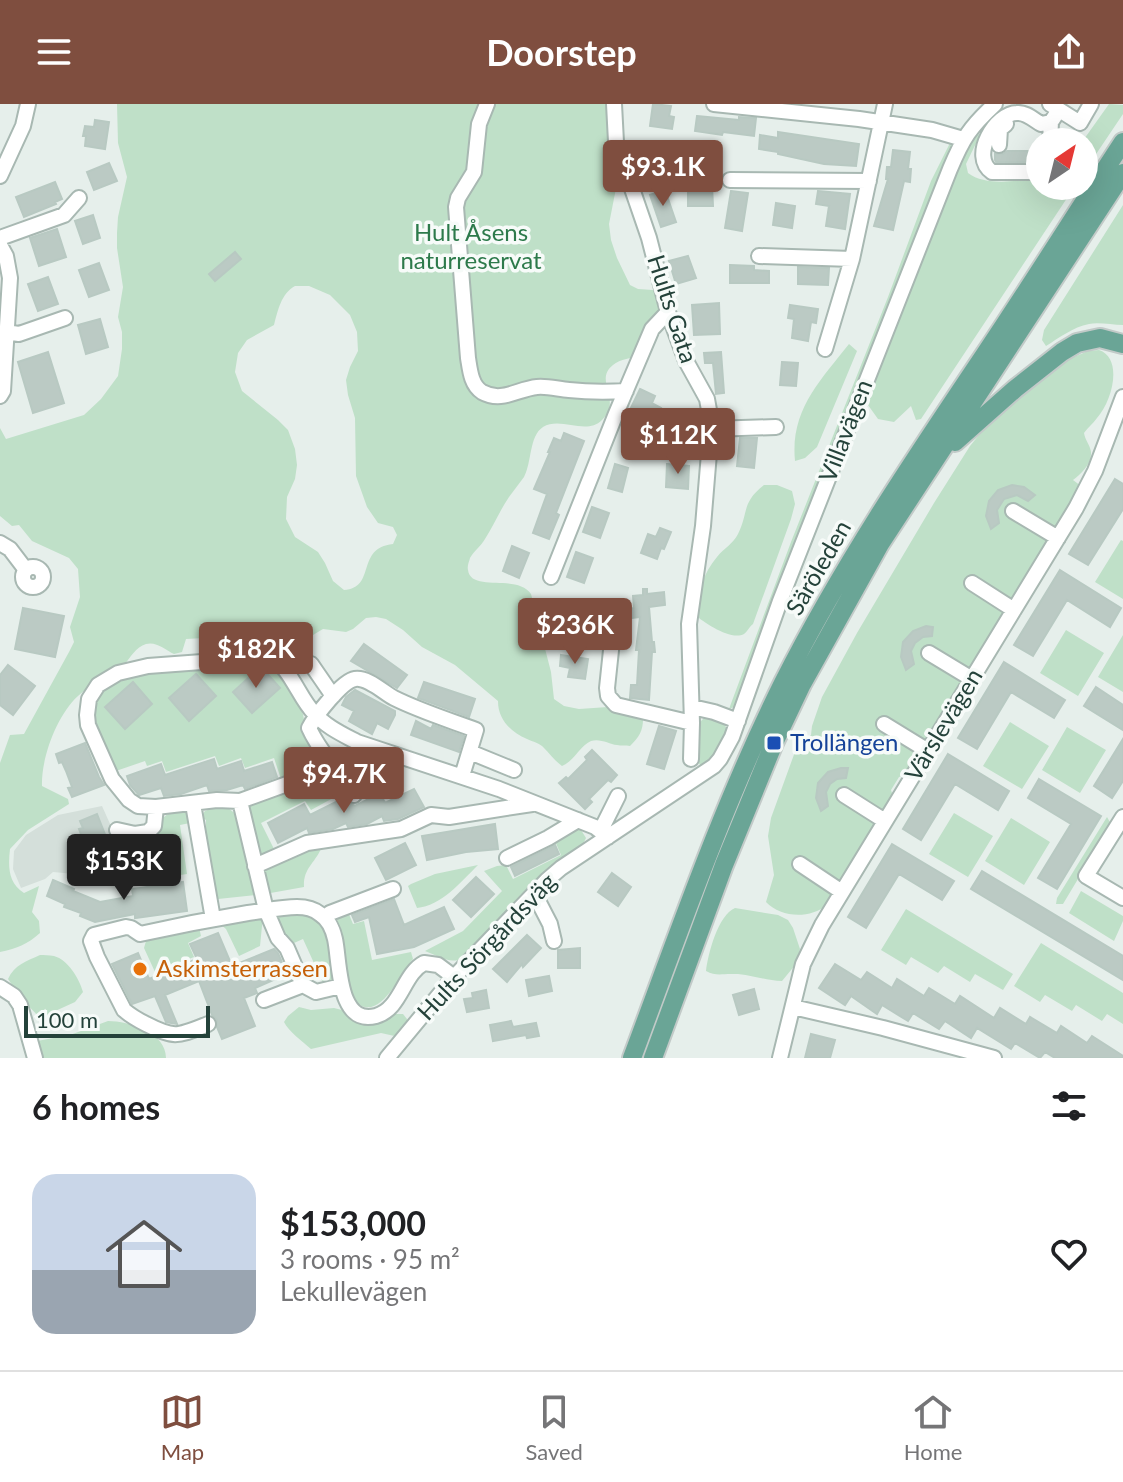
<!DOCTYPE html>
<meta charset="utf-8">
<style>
:root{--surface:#fff;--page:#f6f6f6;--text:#202124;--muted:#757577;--line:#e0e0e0;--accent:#7f4e3f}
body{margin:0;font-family:Lato,sans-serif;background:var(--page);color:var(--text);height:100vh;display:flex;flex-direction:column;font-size:30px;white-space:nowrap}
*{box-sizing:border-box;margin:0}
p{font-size:26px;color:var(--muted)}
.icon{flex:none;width:44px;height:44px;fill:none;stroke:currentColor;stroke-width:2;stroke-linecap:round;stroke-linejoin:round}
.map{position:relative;height:954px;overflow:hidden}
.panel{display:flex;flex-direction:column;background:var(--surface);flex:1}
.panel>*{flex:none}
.needle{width:52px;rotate:35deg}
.tools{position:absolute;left:1026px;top:24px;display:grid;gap:16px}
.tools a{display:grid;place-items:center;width:72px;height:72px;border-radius:50%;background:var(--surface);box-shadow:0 8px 32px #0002;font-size:40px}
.scale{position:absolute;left:24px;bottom:20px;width:186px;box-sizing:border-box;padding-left:8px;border:4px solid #24423a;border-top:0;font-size:22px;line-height:28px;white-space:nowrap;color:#24423a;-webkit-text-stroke:6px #f7fbf9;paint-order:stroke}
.price{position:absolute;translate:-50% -68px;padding:0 18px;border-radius:8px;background:var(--accent);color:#fff;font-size:26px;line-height:52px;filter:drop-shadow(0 2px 4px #0008)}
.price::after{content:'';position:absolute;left:50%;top:48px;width:24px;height:18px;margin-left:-12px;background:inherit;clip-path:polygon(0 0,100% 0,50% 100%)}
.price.on{background:#222;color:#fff}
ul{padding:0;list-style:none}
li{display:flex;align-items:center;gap:24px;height:200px;padding:0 32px}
li span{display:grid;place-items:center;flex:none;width:224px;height:160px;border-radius:24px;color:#555}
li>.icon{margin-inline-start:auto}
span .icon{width:96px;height:96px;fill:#fffc;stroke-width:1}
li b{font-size:34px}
h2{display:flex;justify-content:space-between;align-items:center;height:96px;padding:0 32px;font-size:34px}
header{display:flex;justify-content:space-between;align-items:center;height:104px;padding:0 32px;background:var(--accent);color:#fff;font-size:36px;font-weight:700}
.menu{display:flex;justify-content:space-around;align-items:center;height:112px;border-top:2px solid var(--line);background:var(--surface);font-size:22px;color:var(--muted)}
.menu a{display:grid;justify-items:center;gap:4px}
.menu .on{color:var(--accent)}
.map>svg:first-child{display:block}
.built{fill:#d4dfda}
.green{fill:#bfe0c8;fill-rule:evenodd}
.building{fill:#bbcac4;stroke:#b8c9c2;stroke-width:2}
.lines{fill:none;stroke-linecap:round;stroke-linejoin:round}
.minor-casing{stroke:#a8b8b2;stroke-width:18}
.major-casing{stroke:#c2cac8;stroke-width:22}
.minor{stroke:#fff;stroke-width:14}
.major{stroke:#6aa596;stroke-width:18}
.transit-dot{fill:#1a4fb4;stroke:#f7fbf9;stroke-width:3}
.food-dot{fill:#e8710a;stroke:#f7fbf9;stroke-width:3}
.labels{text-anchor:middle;stroke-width:7;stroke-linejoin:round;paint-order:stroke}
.park-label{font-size:24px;fill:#2d7a4b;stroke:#f7fbf9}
.street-label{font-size:24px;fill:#24423a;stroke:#f7fbf9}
.transit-label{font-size:24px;fill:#164399;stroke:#f7fbf9;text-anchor:start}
.food-label{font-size:24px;fill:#c56008;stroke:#f7fbf9;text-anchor:start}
</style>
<header><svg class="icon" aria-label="menu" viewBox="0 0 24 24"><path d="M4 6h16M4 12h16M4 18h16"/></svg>Doorstep<svg class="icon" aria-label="share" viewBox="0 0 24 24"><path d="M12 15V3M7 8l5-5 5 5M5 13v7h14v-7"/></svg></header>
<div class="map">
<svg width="1123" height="954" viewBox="0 0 1123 954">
<rect width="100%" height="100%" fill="#e6efeb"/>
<path class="built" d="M102,702L119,740L88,764L75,770L53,768L45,775L21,784L13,765L14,747L26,731L58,711Z"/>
<path class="green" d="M117,0H607L609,33L619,69L609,120L611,136L617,154L630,181L638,185L653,186L656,188L662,207L641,251C632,254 620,255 613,261C593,277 623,295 602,316C586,332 561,312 543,323C529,332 532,358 524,373C519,380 514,386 509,393C500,406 494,421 485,435C481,442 474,447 470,454C469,458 467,462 468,466C471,489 517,469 531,490L551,568L554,595L564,602L579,605L608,603L639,611L643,615C643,627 639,633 630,642C626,641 621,642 617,641C609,640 600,634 591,637C580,642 574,657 562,662C555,657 550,650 544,644C540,639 533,638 527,635C511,628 498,616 498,597L455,561L422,543L403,526L386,515L376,513L366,514L353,525L346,528L323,525L303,537L274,530L261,533L240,532L186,535L182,548L174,550C166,546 156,537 146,540C136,543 130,554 124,561C111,574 91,579 78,592C57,611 41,654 42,682L68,695L69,700L28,726L10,745C8,762 8,779 24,789L39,782L32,808L39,817L40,829C28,840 16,845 0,848V659L10,631L24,630L69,548L74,538L70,523L80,493L78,465L69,454L32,437L19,421L12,422L0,412V324L6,335L84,311L101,295L118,272L122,245V228L118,213L123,183L117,144V129L118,113L127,73L118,39ZM295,182H309L330,191L350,211L357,228L358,247L350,263L346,276L348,291L355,314L356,372L367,403L378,419L393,423L397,431L393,440C355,444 377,484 344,486L333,477L325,459L318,448L295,433L286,415L287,393L295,375L297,361L295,345L288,326L278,316L242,287L235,268L238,249L247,236L274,221C278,206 281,190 295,182Z
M1109,0L1123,1V10L1084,68V38H1082Z
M976,29L980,31L966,60L968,69C986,83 1018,76 1040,75V82H1075L921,315L916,316L911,302L894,318L878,315L868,301L874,280C896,223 919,165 942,108C953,79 956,55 976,29Z
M951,37L952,38V44L737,602L729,605L791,438L888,193L931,77Z
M1123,101V221C1112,221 1099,218 1089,220C1073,223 1059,234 1046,242L1042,236L1044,226Z
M849,240L857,247L817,343L805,354L795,357C790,306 820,277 849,240Z
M1099,246C1123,254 1113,296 1097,314C1093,320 1088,323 1084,329C1085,336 1090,341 1091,348C1092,360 1081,370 1073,376L1081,382L907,671L899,673L891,686L894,695L827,801C810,815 781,814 766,798L774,771L768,732L771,714L796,645L811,631L812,622L822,593L857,529L934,399L970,342L992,315L1024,286L1067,256L1088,247Z
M764,381H777L792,387L795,400L791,415L753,520C751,521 746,529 744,530C731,537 705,519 695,511C696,491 704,468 717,453C724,444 733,440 738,430C749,408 741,399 764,381Z
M1121,436L1123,437V495L1095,478Z
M1066,526L1104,549L1078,592L1040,569Z
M1123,531V588L1098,573Z
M268,559L275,561L285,576L303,610L306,627L324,660L282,678L274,654L245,664L241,654L219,662L215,652L166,668L162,657L147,662L145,657L113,668L91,616L94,596L99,589L111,579L141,570Z
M711,613C720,616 726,619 728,629L717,652L701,662L697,657V621L704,614Z
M1010,618L1049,642L1022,685L983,662Z
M1067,623L1106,646L1080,689L1042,666Z
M330,671L336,673L346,687L311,706L305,697L261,719L275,747L264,753H258L247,707L249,699Z
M219,702L228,704L237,711L256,791L218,795L217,807L201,725L206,723V716L201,713L205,707Z
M174,707L187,709L190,714V719L180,721L187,770L155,775L141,765L130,742C133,738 138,738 142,736C155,729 159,712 174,707Z
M954,709L993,732L968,773L929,750Z
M1107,713L1111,720L1063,800H1056L1057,794Z
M1011,714L1050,738L1024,781L985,757Z
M577,725L581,726L586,734L581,744L465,853C451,862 439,852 425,847L463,827L502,787L484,767L497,762L506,761L513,775L561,751L555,737Z
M320,742L321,745C314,760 303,765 304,783L265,790L262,764L267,761Z
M478,761C461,778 441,802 417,804L408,782L411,780L435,770Z
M1081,787L1123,812V817L1114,837L1069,809Z
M735,804L778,811L788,816L793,824L800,845L796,860L782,877C764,877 749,869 731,870C721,870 715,872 706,867C708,850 718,811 735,804Z
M906,805L1013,870L1003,886L975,870L970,878L944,862L938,869L911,853L906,861L881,846Z
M348,808L353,820L364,817L372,856L411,848L413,855C399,871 377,926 351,893L337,818L338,814Z
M301,809C336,817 330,848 333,878L324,881L303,835L294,839L284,835L276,811Z
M263,812L260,842L239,852L226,825L219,819Z
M199,823L201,832L188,839L194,853L155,868L144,844L146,837Z
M1041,839L1123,889V920L1107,910L1102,917L1076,901L1072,907L1045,891L1040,898L1014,882Z
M40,851C44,851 49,851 54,852C68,856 79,874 83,888L75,898L40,914L21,894L8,875C14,861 27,857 40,851Z
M299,903L311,906L334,904L342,906L348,913L369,921L381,918L395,910H403L407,915V924L399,933L381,929L311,945C302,937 289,928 284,918L288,912Z
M108,917C129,917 166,928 166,954H42L37,937L70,931Z"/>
<path class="building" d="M653,0L671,2L669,12L674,13L672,25L650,22Z
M697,12L739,16V13L756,14L754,32L723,28L722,31L695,27Z
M95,16L109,18L105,45L85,42L86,32H83L85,22L94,23Z
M778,28L859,40L856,62L824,60L778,50V48L759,45L760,31L778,34Z
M634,40L662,42V50L676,51L675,63L661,62V68L636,66L633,56Z
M893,46L910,48L908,65H911L910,78L904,77L893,126L874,122L888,75H886L887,63H891Z
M1007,47H1039V58H996L995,56V50H1003Z
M109,59L117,77L94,86L87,68Z
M55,78L62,95L55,98L56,100L24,113L16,93Z
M688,82H712L713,102H688Z
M665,86L676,118L661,123L650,91Z
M731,87L748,89L742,127L725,124Z
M818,87L850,90L845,125L826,122L829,102L816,100Z
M776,99L795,102L792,124L773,121Z
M93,111L100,134L83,140L75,117Z
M57,125L66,153L39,162L30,134Z
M235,148L241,155L215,177L209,170Z
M688,152L696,174L676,180L669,157Z
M99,159L109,186L89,193L79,166Z
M730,161L754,162V166L769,167V179H730Z
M798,163L829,164L828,181L798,180Z
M48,173L58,200L38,207L28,180Z
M719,199L720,230L694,231L692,201Z
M790,201L818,205L816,219L811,218L808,237L792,234L794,215L788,214Z
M100,215L108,243L86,250L78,221Z
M48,248L64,299L33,309L18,258Z
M721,248L724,289L716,290L713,259H705L704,249Z
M782,258L798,259L796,282L780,281Z
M640,285L655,292L652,299L661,304L654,319L645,314L642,319L627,312Z
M564,329L584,337L556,409L559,411L549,435L533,429L547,390L534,385L550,348H548L554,334L561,337Z
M740,334H757L754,364L737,362Z
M615,360L628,364L622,388L608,384Z
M667,360L689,362L688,385L666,383Z
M1115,375L1123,380V405L1088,461L1069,450Z
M1012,381L1024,383L1035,391L1028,397L1017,391L1004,395L997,406L999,419L991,425L986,412L989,397L998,386Z
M592,403L609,409L600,434L583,428Z
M660,424L671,428L664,445L661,444L657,455L641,449L648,430L656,433Z
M512,442L529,449L519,474L503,467Z
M576,448L593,454L584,479L567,473Z
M1060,466L1121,504L1110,523L1067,496L1033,552L1014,541Z
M643,485H647V490L664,488L665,501L649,503L652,538H654L655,548H652L649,596L630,594L631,581H637L639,546H636L640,513L624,515L623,505L634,504L633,492L643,491Z
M571,499L596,503L591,530L570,527L572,512L569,511Z
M23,504L64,512L55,553L15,545Z
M926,522L933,523L932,532L923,533L915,539L911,547L914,560L906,566L901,553L903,538L913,527Z
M364,540L407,571L397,584L351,557Z
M561,551L588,555L585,575L568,573L570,564L560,562Z
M1004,558L1065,596L1054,614L1011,588L977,645L958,634Z
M8,561L35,582L13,611L0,601V571Z
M259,564H262L280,584L252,609L233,588Z
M196,570L216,592L189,617L169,594Z
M133,578L152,600L125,625L105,603Z
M424,578L475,595L469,613L418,594Z
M1096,583L1123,601V626L1084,602Z
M355,586L395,607V611L388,625L377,619L372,630L349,617L354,607L342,601L346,593Z
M416,617L431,625L433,621L464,632L459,648L411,631Z
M659,622L676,627L664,665L647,660Z
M1123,635V677L1112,694L1094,682Z
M85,639L99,673L104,681L72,693L68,684L72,683L66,667L62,658L59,659L56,650Z
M592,646L617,671L611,678L608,676L589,695L592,698L585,705L559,679L566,673L568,675L587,656L585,653Z
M948,650L1009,687L998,706L955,680L921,736L903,725Z
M214,655L217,665L241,657L244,667L272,658L277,673L245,685L243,681L227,686L209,687L207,681L181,690L164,692L161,684L139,691L130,681L127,672L161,660L165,671Z
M841,664H848L846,674L837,675L830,680L826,688L828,702L821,707L816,694L818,679L828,668Z
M1039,675L1101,712L1057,785L1038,774L1071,720L1028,694Z
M414,685L424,703L398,715L384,717L382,712L367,720L348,723L346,719L333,725L309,729L307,724L278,739L268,719L304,700L310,711L344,694L349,699L355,702L380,689L385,699Z
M97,710L106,733L85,741L79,725L83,724L80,717Z
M495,720L498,745L466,748L427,756L422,732Z
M405,739L416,761L386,776L375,754Z
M892,740L954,777L942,796L899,770L866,824L848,813Z
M555,741L559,750L515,772L511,763Z
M982,767L1123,852V876L971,785Z
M612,769L631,783L618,802L598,788Z
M476,773L494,790L471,813L453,796Z
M53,776L74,785L73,787L100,798L133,792L132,785L183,778L187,807L135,814V810L95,818L80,812L81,809L64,803L65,800L47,792Z
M394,795L404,821L444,803L454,825L414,843L377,850L369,813L355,818L352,811Z
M218,829L232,862L274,845L278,849L287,870L255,884L257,889L244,894L255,922L222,935L217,923V916L212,911L199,877L165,891L177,920L166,918L155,892L132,900L112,860L138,849L149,875L197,855L190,840Z
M527,831L541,844L523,863L522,860L507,878L493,865Z
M580,844V864H558V846Z
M835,860L861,876L867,868L892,884L897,875L924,892L929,884L955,900L960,892L994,914L1000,904L1026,920L1030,913L1057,929L1061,922L1087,939L1092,932L1123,952V954H1055L1045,948L1040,954L1015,939L1011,945L977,924L971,934L945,917L939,925L913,909L908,917L882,901L877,910L851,892L845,901L819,884Z
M549,872L552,887L529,892L526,876Z
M754,885L759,905L739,911L733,891Z
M486,886L489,904L467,908L464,895L473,894L472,889Z
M511,917L513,923L536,919L539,932L527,934L526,931L493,937L490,921Z
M811,930L835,936L830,954H805Z"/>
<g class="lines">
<g class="minor-casing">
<path id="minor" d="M487,0L479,20L474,68L458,94L456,103L468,254C470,266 471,281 482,288C502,299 517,285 537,283C547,282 558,285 569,286C588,288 607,288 626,287
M614,0L616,38L649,134L668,208L686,257L707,295L709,306L711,325L703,422L689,520L692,619L691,655
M714,0L859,15L932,26L963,35
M1050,0L1080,19L1091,0
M1050,38L1051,18L1055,12
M999,41L1000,25L1006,20
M1040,68H992C969,52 996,9 1017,9C1026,8 1034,16 1041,20L1051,18
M0,72L23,22L28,0
M730,76L869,77
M0,134L64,111L79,94
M0,141L6,152L10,174L3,287L0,292
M759,152L852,155
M5,228L19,230L65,214
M825,245L852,155L885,0
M711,325L776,323
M1013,407L1058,434
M0,439L10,445L26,466
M23 473a10 10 0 1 1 20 0a10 10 0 1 1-20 0Z
M551,473L615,312L652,225L668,208
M972,479L1014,506
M614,518L607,584L608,592L616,601L692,619
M929,549L972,575
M311,560L333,592
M692,603L714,608L738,617
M884,620L928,647
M470,648L514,666
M334,663L240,697L217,696L156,703L138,702L129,696L112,675L88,621L87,611L89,595L98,581L118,569L148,562L270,553C290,562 299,594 314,609C325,622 342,630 357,638L499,685L595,723L608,733
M354,691C340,668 320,649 309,624C315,612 342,577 355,575C368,573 384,589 394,594C420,607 449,616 476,626L462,672
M844,691L885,717
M240,697L266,806L278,834L287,844L303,881
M193,700L213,815
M1123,713L1086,772L1123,794
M117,726L135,730L148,728L154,722L156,703
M601,726L618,692
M507,754L548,734L578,716
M800,760L842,788
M255,762L307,739L401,725L431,711L449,713L532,700
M534,789L550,820L554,837
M325,814L330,809L393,785
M303,881L316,888L341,882
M0,883L14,892L20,901L35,954
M264,896L303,881
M793,903L883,924L994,954
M208,920C178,932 175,935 146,920C138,916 131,912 124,906L97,853L91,837L94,831L126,823L131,824L140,830C176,822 212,815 248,809C264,807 281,803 297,803C305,803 314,805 320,810C328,815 333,826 335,835C340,857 337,922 376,912C401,905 403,870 424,859L438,861L454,873
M387,954L454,873L547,776L561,764L714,662L720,655L732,633L780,497L950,65C963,34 970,23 995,0
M780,954L803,860L822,821L1076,404L1095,367L1123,293"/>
</g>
<g class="major-casing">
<path id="major" d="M955,338L1015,285L1062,248L1077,239L1100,234L1123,240
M632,954C679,828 723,700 783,579C841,464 913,357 985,250C1032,180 1077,108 1123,38
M653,954L724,761L774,639L802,580L880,440L1123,69"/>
</g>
<use href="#minor" class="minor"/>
<use href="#major" class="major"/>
</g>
<rect class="transit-dot" x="766" y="631" width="16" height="16" rx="4"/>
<circle class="food-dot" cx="140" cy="865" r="8"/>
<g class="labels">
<g class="park-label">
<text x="471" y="137">Hult Åsens<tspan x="471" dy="28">naturreservat</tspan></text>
</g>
<g class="street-label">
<text transform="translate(672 205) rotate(72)" y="8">Hults Gata</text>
<text transform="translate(846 327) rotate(-69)" y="8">Villavägen</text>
<text transform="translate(819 464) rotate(-60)" y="8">Säröleden</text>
<text transform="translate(944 621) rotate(-59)" y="8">Värslevägen</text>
<text transform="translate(487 843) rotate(-47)" y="8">Hults Sörgårdsväg</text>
</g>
<g class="transit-label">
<text x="790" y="647">Trollängen</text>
</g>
<g class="food-label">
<text x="156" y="873">Askimsterrassen</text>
</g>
</g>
</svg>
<div class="tools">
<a><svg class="needle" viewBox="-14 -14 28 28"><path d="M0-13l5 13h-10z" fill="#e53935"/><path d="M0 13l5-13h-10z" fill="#757577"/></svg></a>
</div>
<div class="scale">100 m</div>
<b class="price" style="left:663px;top:104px">$93.1K</b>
<b class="price" style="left:678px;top:372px">$112K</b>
<b class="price" style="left:575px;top:562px">$236K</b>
<b class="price" style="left:256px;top:586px">$182K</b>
<b class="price" style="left:344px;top:711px">$94.7K</b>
<b class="price on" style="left:124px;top:798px">$153K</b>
</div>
<section class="panel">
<h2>6 homes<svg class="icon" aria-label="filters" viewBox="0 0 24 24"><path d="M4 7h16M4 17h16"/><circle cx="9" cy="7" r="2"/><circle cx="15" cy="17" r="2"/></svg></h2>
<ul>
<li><span style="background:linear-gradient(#c9d6e8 60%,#9aa5b1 0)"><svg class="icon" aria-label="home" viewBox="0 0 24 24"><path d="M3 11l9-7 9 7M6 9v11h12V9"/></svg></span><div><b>$153,000</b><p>3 rooms · 95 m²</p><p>Lekullevägen</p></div><svg class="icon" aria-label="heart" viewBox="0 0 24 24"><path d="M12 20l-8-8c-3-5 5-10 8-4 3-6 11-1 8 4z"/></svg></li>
</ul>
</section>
<nav class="menu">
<a class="on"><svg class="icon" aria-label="map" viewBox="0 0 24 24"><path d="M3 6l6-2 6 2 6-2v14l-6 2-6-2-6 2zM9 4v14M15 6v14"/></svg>Map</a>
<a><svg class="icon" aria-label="saved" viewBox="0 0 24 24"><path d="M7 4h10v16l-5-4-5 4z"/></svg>Saved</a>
<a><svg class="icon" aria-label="home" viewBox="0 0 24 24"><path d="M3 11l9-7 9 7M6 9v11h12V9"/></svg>Home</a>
</nav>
